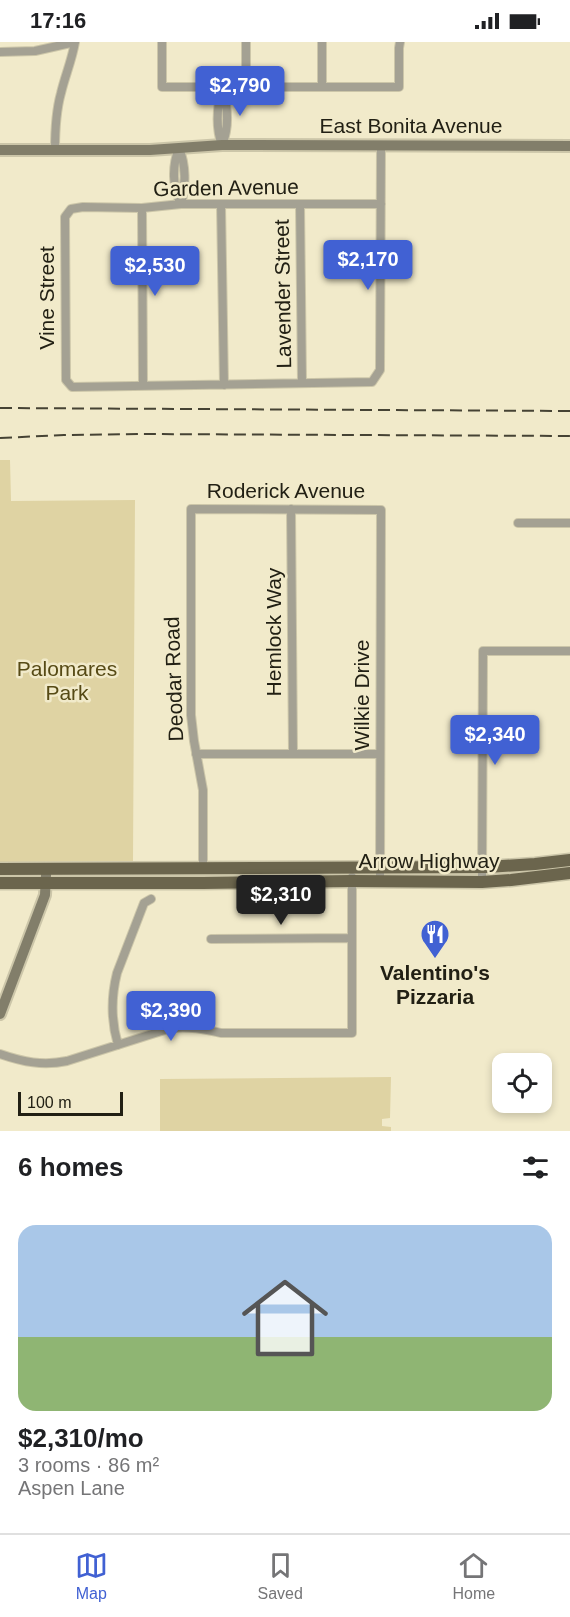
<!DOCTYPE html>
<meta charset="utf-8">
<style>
:root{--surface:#fff;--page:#f2f2f2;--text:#202124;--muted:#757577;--line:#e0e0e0;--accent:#4161d3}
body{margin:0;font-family:Helvetica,sans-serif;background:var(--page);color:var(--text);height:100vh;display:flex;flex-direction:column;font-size:22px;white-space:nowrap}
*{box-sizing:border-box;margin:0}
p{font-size:20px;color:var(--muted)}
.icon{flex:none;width:33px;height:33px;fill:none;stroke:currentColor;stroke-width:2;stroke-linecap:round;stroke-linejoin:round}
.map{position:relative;height:1089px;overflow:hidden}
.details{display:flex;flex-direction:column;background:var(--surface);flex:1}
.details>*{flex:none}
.tools{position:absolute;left:492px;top:1011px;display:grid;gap:12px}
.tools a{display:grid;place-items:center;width:60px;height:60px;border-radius:12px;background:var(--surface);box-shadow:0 3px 9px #0003;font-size:30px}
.scale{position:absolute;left:18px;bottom:15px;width:105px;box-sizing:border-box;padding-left:6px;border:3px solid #222014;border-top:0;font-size:16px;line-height:21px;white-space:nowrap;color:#222014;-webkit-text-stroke:4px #f1eaca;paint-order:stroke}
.price{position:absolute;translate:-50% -51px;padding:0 14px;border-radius:6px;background:var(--accent);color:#fff;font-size:20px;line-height:39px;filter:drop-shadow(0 2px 3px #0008)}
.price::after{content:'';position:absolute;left:50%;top:36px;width:18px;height:14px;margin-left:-9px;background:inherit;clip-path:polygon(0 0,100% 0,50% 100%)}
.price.current{background:#222;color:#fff}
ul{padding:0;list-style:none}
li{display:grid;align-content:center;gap:12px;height:318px;padding:0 18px}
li+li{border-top:2px solid var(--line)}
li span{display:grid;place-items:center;height:186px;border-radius:18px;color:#555}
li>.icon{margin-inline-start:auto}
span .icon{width:108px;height:108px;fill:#fffc;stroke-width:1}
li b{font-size:26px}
h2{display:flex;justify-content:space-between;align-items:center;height:72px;padding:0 18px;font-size:26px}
.status{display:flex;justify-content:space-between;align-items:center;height:42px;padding:0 30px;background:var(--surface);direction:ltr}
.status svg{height:16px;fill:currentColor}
.tabs{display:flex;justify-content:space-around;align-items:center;height:84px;border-top:2px solid var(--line);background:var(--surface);font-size:16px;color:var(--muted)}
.tabs a{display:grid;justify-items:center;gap:3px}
.tabs .current{color:var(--accent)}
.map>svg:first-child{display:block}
.green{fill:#dfd3a3}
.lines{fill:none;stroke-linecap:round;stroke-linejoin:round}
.street-casing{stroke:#ccc6a9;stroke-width:10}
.secondary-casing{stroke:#ccc6a9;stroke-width:14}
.primary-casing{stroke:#ccc6a9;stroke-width:15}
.street{stroke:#a4a193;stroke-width:8}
.secondary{stroke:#827e6a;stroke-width:10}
.primary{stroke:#6b654d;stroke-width:12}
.rail{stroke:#464334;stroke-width:2;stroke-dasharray:12 6;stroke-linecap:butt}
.labels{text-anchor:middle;stroke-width:5;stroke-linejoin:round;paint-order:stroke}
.street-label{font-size:21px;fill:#222014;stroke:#f1eaca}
.park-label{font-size:21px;fill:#564a15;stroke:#f1eaca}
.poi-label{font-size:21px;font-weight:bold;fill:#222014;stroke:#f1eaca}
</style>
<div class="status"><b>17:16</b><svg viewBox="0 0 49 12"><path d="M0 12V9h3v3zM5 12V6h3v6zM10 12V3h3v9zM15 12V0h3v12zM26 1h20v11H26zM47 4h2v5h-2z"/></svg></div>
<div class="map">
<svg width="570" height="1089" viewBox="0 0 570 1089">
<rect width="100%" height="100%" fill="#f1eaca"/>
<path class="green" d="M0,418H10L11,459L135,458L133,819L0,820Z
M391,1035L390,1076L382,1077V1084L391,1085V1089H160V1037Z"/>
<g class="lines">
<g class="street-casing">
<path id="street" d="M162,0V45H399V6L400,0
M0,10L35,9L75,0
M222,45C228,65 230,84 222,103
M246,45V0
M322,45V0
M222,46C217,65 215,84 222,103
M381,103L380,328L372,340L72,345L66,338L65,175L71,167L83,165L142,166L181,162H381
M179,106C186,123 186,144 181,162C172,145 172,124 179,106Z
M55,108C55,89 56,69 61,51C65,34 72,18 75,0
M221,162L224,343
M300,162L302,341
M142,166L143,343
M291,467L293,712
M518,481H570
M196,712H379
M203,826V748L194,699L191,673V467L381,468L380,839
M482,840L483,609H570
M211,897L352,896
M118,1003C111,979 111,955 117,931L144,861L151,857
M0,1012C23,1020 43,1024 67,1019L171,986C189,984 204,987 221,991H352V835"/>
</g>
<g class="secondary-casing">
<path id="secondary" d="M0,108H150L222,103L570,104
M0,972L45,853L46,833"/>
</g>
<g class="primary-casing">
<path id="primary" d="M0,827L487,825L535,822L570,818
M0,841H203L352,839L482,840L511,838L570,831"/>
</g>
<use href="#street" class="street"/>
<use href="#secondary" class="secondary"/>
<use href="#primary" class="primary"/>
<path class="rail" d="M0,366L570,369
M0,396L64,393L141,392L570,394"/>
</g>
<defs>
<g id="restaurant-pin" transform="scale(1.5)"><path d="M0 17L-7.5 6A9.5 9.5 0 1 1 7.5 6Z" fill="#4161d3" stroke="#f1eaca"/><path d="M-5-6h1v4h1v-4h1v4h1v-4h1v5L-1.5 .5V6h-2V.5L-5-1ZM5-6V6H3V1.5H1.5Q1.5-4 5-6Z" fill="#fff"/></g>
</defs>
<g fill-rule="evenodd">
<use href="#restaurant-pin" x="435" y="892"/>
</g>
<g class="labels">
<g class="street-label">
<text x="411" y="91">East Bonita Avenue</text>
<text transform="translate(226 146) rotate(-1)" y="7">Garden Avenue</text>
<text transform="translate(283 252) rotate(-91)" y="7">Lavender Street</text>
<text transform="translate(47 256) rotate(-90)" y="7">Vine Street</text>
<text x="286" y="456">Roderick Avenue</text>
<text transform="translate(274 590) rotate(-90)" y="7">Hemlock Way</text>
<text transform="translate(174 637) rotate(-92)" y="7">Deodar Road</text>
<text transform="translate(362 653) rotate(-90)" y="7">Wilkie Drive</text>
<text x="429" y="826">Arrow Highway</text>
</g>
<g class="park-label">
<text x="67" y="634">Palomares<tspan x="67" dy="24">Park</tspan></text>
</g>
<g class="poi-label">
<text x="435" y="938">Valentino's<tspan x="435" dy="24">Pizzaria</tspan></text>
</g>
</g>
</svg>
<div class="tools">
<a><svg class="icon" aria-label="locate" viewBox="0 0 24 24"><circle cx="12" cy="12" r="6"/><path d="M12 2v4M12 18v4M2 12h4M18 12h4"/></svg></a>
</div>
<div class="scale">100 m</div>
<b class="price" style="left:240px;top:75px">$2,790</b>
<b class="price" style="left:368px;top:249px">$2,170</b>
<b class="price" style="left:155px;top:255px">$2,530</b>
<b class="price" style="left:495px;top:724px">$2,340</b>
<b class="price current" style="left:281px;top:884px">$2,310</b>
<b class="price" style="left:171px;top:1000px">$2,390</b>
</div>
<section class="details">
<h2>6 homes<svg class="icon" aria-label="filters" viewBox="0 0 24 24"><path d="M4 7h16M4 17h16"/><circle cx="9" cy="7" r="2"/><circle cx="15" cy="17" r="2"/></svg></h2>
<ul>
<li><span style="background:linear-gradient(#a9c7e8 60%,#8fb573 0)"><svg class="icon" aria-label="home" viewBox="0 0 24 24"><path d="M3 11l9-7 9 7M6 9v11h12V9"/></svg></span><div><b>$2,310/mo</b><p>3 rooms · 86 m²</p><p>Aspen Lane</p></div></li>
</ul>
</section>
<nav class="tabs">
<a class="current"><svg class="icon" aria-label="map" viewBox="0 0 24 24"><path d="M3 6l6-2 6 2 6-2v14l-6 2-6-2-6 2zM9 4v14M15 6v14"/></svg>Map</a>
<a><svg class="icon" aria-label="saved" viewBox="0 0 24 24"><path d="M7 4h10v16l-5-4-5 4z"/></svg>Saved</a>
<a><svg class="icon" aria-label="home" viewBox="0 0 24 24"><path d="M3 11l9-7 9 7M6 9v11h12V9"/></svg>Home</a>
</nav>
